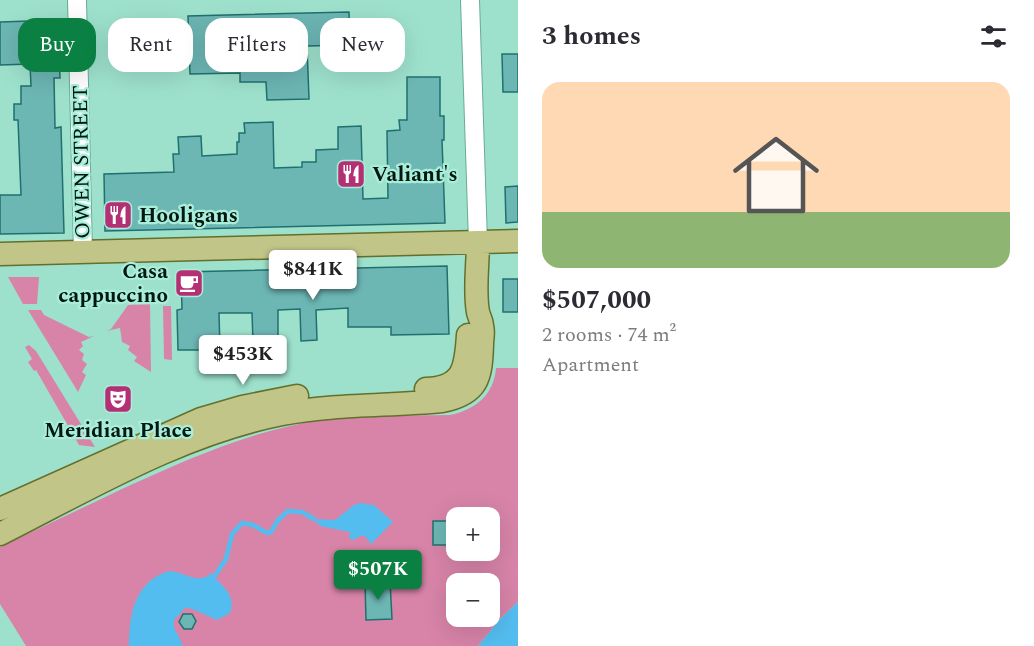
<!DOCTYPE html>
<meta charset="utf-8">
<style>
:root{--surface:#fff;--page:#f2f2f3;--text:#2b2b33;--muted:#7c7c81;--line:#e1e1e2;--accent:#0b8043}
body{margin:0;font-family:Spectral,serif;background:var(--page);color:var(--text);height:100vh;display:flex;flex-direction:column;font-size:22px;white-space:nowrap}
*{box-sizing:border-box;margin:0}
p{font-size:20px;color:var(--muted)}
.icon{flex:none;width:33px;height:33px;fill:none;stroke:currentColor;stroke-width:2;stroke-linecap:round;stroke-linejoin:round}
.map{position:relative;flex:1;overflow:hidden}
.sheet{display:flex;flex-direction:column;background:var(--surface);width:516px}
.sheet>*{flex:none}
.guide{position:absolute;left:18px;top:18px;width:410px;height:54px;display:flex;gap:12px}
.buttons{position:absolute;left:446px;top:507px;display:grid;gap:12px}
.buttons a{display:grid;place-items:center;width:54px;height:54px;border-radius:12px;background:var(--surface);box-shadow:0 6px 24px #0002;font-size:30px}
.price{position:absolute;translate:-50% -51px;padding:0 14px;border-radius:6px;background:#fff;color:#222;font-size:20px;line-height:39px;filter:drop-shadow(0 2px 3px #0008)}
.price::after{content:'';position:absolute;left:50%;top:36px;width:18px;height:14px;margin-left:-9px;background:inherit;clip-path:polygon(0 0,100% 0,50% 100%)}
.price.active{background:var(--accent);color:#fff}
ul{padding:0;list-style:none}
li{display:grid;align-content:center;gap:12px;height:318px;padding:0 24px}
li+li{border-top:2px solid var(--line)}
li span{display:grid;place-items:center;height:186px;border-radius:18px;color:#555}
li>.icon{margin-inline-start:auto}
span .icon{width:108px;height:108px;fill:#fffc;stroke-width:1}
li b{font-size:26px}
h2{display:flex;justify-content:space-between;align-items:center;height:72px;padding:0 24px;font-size:26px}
.pill{padding:0 21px;border-radius:18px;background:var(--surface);box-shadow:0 6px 24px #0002;font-size:21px;line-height:54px}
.pill.active{background:var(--accent);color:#fff}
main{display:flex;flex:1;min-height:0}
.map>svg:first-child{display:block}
.green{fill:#d784a8;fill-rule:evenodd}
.water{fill:#54bdf0}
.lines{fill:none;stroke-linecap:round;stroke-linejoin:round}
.stream{stroke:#54bdf0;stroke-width:4.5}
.building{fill:#6cb6b4;stroke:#20706e;stroke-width:1.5}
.minor-casing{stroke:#69ab97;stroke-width:20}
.major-casing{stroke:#63702b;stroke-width:25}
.minor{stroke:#fff;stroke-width:18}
.major{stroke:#c1c588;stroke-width:22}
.labels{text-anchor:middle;stroke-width:4.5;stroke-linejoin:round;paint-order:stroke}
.street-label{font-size:21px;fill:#001811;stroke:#aaeed9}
.poi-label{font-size:21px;font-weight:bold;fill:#001811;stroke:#aaeed9;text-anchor:start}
</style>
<main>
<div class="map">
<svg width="518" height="646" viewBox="0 0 518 646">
<rect width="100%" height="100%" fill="#9de1cc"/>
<path class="green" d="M8,277H39L37,304H23Z
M150,304L151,372L134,361L137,357L128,350L130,346L122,342L120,328L106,331L111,329L128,305Z
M163,306H171L172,360L164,359Z
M28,310H41L44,315L89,337L94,336L81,342L83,346L79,350L84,354L82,360L87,364L82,372L86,375L78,392Z
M29,345L36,351L95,447L79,445L36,370L34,371L28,362L32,359L25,347Z
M496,368H518V602L501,618L478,646H26L0,604V547C41,527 83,508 124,488C188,459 252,430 322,420C364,414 408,416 450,415C475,410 494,395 496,368ZM456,518H489V550H456ZM456,584H489V616H456Z"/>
<path class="water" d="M360,503L374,505L393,522L371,544L365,536H360L353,540L349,538L350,532L320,526L314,519L335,520L354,505Z
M169,571C183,571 199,586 211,573C221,586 237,594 230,613L217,620L190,608H185L174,620V627L183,646H129C129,614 135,581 169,571Z
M518,602V646H478L501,618Z"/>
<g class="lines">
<path class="stream" d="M214,577L226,559L232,534L242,523L253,525L267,533L271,532L278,520L288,511L302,512L314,519"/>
</g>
<path class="building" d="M349,12L350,45L307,46L309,99L267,100L266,82H240V73L190,74L188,16Z
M58,20L60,78H54L55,128L61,127L64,233L0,234V195H21L18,120H14V104H21V86H31L30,64L0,65V22Z
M502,54H518V92H503Z
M407,77H440V116H444V140H442L445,223L105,231L104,174L174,172L173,154H179L178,137L201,136L202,156L237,154V142H239V133H245L244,123L273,122L274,168L302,167V162H316V150L338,149V127L361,126L363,199L388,198L387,131L400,130L399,120H407Z
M518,186V222L506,223L505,187Z
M447,266L449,334L391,335V327H348V308L316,310L317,340L301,341L300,309L278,310V341L253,342L252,313H219L220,350H178L177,310L182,309L181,272Z
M503,279H518V312H503Z
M433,521H456V545H433Z
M390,581L392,619L366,620L365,582Z
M183,614H192L196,621L192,629H184L179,622Z"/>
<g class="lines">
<g class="minor-casing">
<path id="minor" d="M77,0L83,252
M470,0L478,242"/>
</g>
<g class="major-casing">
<path id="major" d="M0,254L518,241
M426,389C464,388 466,367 468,335
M0,509L201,419L242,407L297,396
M0,534C91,488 181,434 282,414C335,404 388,406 442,401C478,394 481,378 482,344C482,338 484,332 482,326C482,321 479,317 478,312C474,290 478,264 478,242"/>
</g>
<use href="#minor" class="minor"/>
<use href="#major" class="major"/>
</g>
<defs>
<g id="restaurant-square" transform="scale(1.5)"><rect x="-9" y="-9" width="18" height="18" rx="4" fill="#b43075" stroke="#aaeed9"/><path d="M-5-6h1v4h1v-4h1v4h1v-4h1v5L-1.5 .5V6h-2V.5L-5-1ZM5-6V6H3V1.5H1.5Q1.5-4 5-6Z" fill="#fff"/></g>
<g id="cafe-square" transform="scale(1.5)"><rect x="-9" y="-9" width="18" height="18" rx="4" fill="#b43075" stroke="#aaeed9"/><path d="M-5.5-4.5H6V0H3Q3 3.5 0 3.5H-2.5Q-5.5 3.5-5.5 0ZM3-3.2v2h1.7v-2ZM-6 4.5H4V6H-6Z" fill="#fff"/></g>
<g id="theatre-square" transform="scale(1.5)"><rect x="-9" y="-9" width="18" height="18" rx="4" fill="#b43075" stroke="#aaeed9"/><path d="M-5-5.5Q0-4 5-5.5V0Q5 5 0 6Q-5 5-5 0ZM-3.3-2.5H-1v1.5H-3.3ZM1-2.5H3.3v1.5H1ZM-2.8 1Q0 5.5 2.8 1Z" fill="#fff"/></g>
</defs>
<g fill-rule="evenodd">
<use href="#restaurant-square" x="351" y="174"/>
<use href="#restaurant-square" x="118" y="215"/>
<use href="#cafe-square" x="189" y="283"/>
<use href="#theatre-square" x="118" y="399"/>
</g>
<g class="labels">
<g class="street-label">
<text transform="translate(81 162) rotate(-91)" y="7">OWEN STREET</text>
</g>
<g class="poi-label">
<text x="372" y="181">Valiant's</text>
<text x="139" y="222">Hooligans</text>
<text x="168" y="278" text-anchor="end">Casa<tspan x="168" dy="24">cappuccino</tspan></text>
<text x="118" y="437" text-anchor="middle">Meridian Place</text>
</g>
</g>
</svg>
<div class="buttons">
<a>+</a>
<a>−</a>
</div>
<b class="price" style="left:313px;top:301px">$841K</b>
<b class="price" style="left:243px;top:386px">$453K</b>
<b class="price active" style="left:378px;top:601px">$507K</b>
<div class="guide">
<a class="pill active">Buy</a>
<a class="pill">Rent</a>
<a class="pill">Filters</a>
<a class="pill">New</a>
</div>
</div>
<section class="sheet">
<h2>3 homes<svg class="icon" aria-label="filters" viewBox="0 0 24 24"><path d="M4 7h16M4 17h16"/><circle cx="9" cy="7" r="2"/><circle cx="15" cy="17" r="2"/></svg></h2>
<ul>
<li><span style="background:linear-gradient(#ffd9b3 70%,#8fb573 0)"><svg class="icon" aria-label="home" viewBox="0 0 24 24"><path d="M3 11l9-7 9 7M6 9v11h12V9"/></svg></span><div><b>$507,000</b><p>2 rooms · 74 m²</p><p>Apartment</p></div></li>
</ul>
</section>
</main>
